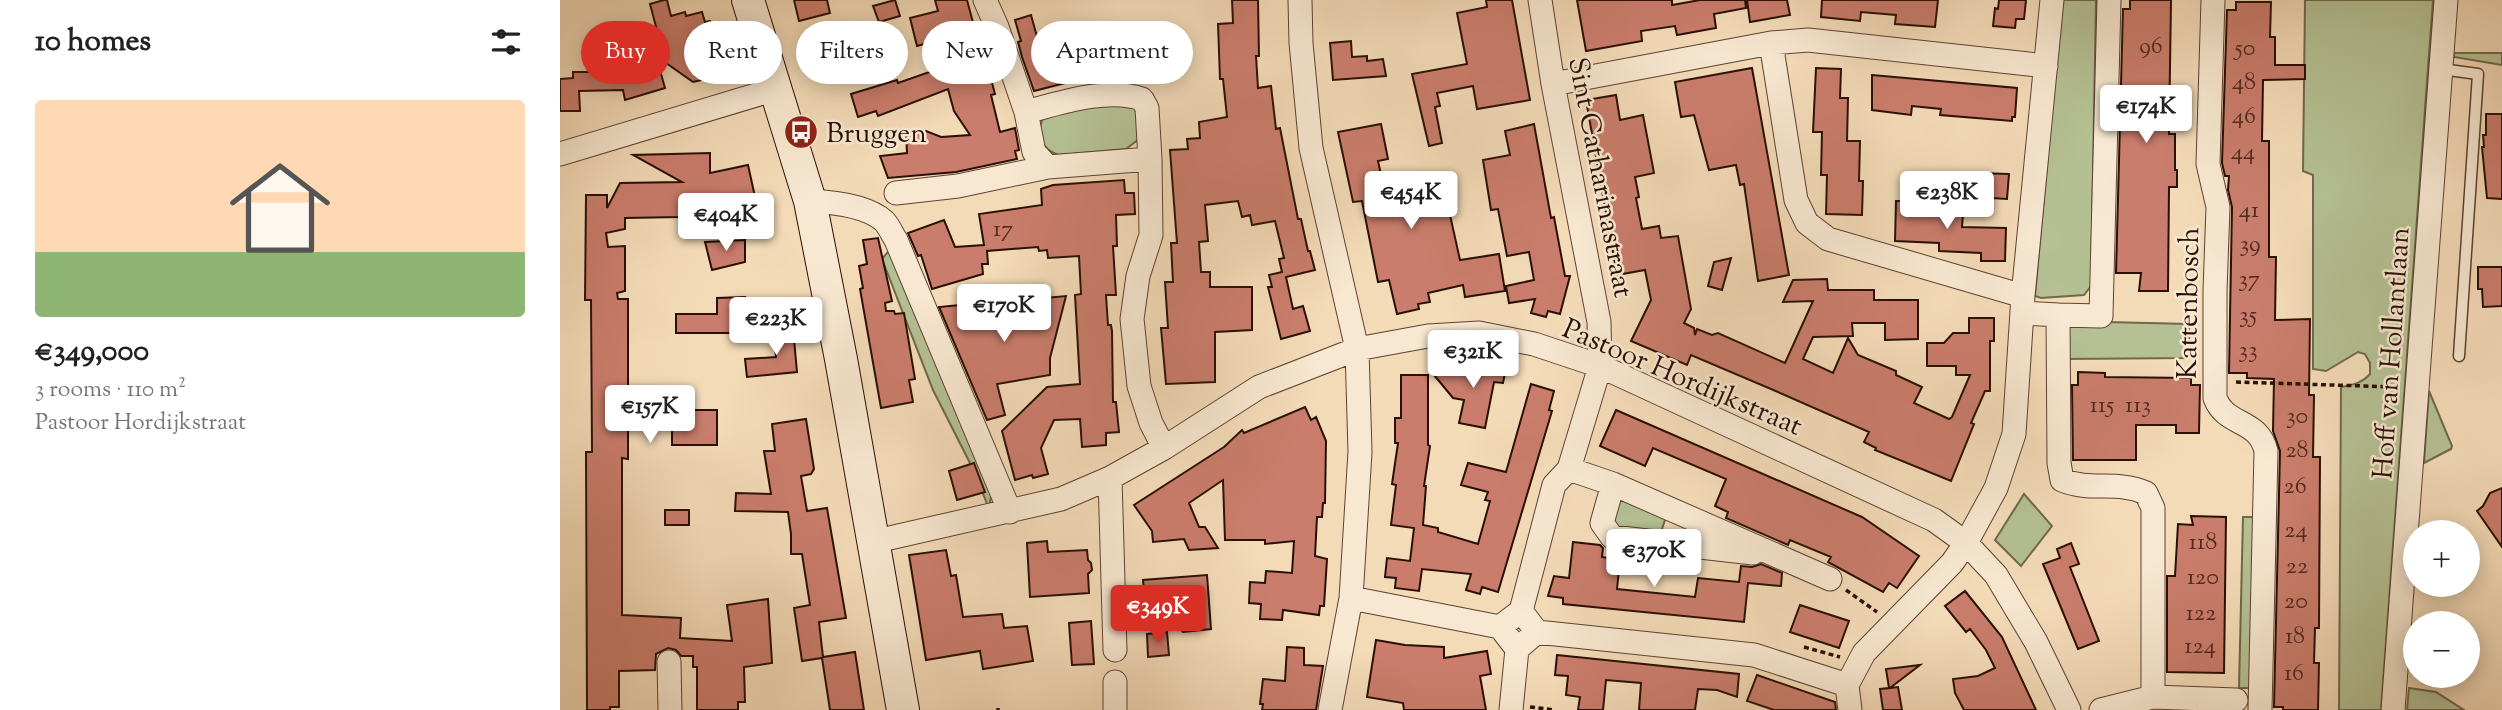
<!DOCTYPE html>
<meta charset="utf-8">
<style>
:root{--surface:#fff;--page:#f2f2f2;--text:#222;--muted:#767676;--accent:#d93025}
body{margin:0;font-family:"Sorts Mill Goudy",serif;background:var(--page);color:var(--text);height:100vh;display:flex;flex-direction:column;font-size:26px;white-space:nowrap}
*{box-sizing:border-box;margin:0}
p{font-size:23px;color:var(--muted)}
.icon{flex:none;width:38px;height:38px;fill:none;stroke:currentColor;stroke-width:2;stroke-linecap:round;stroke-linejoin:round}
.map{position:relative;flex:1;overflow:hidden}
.side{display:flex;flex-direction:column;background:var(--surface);width:560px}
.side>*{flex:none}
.guide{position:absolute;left:21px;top:21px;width:665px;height:63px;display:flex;gap:14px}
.fabs{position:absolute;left:1843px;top:520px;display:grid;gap:14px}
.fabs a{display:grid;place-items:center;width:77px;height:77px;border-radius:50%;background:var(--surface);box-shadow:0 4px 18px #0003;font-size:35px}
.price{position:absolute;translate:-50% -60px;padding:0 16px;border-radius:7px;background:#fff;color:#222;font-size:23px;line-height:46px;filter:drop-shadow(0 2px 4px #0008)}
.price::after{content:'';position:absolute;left:50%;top:42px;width:21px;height:16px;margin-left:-10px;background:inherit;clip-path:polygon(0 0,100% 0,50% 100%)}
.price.active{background:var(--accent);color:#fff}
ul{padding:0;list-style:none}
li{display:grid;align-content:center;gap:14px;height:371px;padding:0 35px}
li span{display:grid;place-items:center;height:217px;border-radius:7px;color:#555}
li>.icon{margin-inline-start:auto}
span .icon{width:126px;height:126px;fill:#fffc;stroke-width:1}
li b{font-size:30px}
h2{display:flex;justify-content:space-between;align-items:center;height:84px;padding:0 35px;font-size:30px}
.tag{padding:0 24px;border-radius:32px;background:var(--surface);box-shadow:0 4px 18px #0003;font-size:24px;line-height:63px}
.tag.active{background:var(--accent);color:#fff}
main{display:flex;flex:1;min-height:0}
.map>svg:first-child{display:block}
.green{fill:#b5c194;stroke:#70684c;stroke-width:2}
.building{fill:#ca7d6c;stroke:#2a0f04;stroke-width:2}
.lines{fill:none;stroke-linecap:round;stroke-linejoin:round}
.lane-casing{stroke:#5c4231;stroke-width:13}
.street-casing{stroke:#5c4231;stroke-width:25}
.secondary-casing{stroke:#2a0f04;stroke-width:34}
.path{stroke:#2a0f04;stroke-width:3.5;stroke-dasharray:5 3.5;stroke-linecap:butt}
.lane{stroke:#f8e8d1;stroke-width:10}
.street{stroke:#f8e8d1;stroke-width:23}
.secondary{stroke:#f8e8d1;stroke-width:32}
.labels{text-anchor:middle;stroke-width:5;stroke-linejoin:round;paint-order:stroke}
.number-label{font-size:24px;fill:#522a1e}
.poi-label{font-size:28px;fill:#2a0f04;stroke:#f8e8d1;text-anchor:start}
.street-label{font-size:28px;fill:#2a0f04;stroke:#f8e8d1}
</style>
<main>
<section class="side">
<h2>10 homes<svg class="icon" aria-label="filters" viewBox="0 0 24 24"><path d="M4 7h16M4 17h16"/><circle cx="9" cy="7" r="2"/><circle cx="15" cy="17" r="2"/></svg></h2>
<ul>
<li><span style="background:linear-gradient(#ffd9b3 70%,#8fb573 0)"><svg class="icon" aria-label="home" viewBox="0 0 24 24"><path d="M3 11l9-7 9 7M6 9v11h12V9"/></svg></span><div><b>€349,000</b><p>3 rooms · 110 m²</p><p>Pastoor Hordijkstraat</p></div></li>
</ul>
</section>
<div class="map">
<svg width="1942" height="710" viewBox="0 0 1942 710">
<rect width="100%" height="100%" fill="#f4dbb8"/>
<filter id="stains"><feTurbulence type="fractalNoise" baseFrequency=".00286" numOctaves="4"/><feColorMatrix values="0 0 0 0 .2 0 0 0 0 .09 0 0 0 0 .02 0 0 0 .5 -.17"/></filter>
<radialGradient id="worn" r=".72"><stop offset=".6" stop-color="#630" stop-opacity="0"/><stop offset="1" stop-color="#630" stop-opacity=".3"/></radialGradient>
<path class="green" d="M1502,0H1536L1531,286L1524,295L1481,298L1475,296Z
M1745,0H1873L1821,710H1779L1781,387C1793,385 1802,383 1810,374V363L1805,354L1798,352L1766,371L1753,369V175L1743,171Z
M1894,53H1942V65L1894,57Z
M578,104L579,139L566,149L499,155C482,150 475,135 483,118L510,108Z
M332,247L432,490L429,509L415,473L373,390L322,259Z
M1504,321L1629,324V358L1504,359Z
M1869,391L1892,446L1891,449L1864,463Z
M1464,494L1492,526L1461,566L1435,540Z
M1055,497L1107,514L1100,535L1055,531L1048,521Z
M1683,517H1696L1694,688H1679Z
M1849,688L1876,692L1904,710H1847Z"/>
<path class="building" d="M104,0H107L111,16L125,12L126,16L142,12L145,22L150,21L163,70L154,72L155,77L133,82L96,56L105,88L65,100L63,90L19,91L20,111H0V79L13,78V72H47L37,30L61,23L67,47L99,38L90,4Z
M234,0H267L270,13L239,21Z
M335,0L340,16L319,22L313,6Z
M375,0H407L415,30L357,46L350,18L378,11Z
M672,0H698L699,56H696L698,88L711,86L716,129L720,128L738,219H741L748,251H750L755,270L726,277L733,309L743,306L750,331L721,339L708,287H712L709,275L722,272L719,259L724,258L715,221L692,225L690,215L682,217L678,201L645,205L648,241L639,242L641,272H650V287H692V330L655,332V382L606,384L601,328H608L605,282H613L611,243H617L610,150L628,149L627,139L640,138L639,122L667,117L663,79H660L658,24L673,23Z
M926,0H952L970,100L917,109L913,86L877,93L880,106L875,107L882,143L869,146L852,74L907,64L897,13L927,7Z
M1017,0H1112V5L1140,0H1185L1186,8L1154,14L1156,28L1117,35L1115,26L1081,31L1082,41L1026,51Z
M1187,0H1227L1230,15L1190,22Z
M1262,0H1378L1375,27L1335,24L1336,15L1301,12L1300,21L1261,17Z
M1439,0H1466L1464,19H1456L1455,28L1433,26L1435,8L1438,9Z
M1570,0H1611L1609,134H1615V170H1617V187H1609L1608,291H1579L1581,273H1556L1563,9H1570Z
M1676,2H1711L1710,37H1715V65H1745V79L1703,80L1702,141H1709V257H1716L1715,320L1750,319L1749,395H1754L1753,457H1760L1759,628H1755L1754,663H1759L1758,710H1723V707H1714L1720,451L1713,431L1714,379L1687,378V373H1669L1672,207L1668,190L1669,176H1665L1662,163L1667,10H1676Z
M471,15L481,51L512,43L511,41L532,38L534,51L567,48V43L593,41L594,53H607L609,76L546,80L545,73L511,75L513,81L474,91L462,57L458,42L461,41L455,20Z
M791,41L792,57L807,56V61L823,59L826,76L773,80L770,43Z
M424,53L435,94L431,95L440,132L455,128L459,150L455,151L457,159L396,172L328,178L320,156L347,153L346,132L366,131L381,137L410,135L394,111L388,89L318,116L316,111L298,117L291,94L337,80L338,83Z
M1192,68L1229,275L1198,281L1184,184L1180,185L1176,165L1149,170L1134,115L1121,117L1115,82Z
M1256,68L1281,69L1280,98H1288L1287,141H1300L1299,181H1303L1302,215L1266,214L1267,175H1261L1262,132H1253Z
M1312,75L1457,88L1455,117H1452V121L1380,115L1381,109L1352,106L1351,115L1312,110Z
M1056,95L1060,120L1083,115L1094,173L1075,177L1079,197L1076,198L1082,229L1099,226L1101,238L1118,236L1131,309L1124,323L1134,328L1135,335L1137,329L1152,335L1158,333L1225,363L1253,301L1223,302L1233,280L1267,279L1268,290H1314V300H1358V339L1325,340V323H1292L1293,336L1253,337L1243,359L1273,373L1288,338L1298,355L1336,371V375L1362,387L1354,403L1389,419L1392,417L1410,375H1396V366H1367V343H1384L1393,333H1409V318H1434V341H1430V391H1425L1411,423L1414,424L1391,481L1315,450L1316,448L1304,442L1309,432L1211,389L1131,355L1127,365L1071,341L1091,300L1085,270L1057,275L1026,100Z
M1926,114H1942V199L1927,198L1922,147H1924L1923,135H1926Z
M821,124L828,159L818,161L829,211L858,205L852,179L874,174L882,208L888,206L900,260L939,254L945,291L905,297L903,285L868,293L870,302L858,304L859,309L837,314L829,280L818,282L802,201L793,202L778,132Z
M974,124L991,218L994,217L1005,276H1010L1000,314L988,311L986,317L971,313L975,299L949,303L946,286L974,280L969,252L947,256L938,209L931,210L923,160L950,155L945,131Z
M150,153V173L188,165L199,215L202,214L207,234L204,236L172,238L165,209L120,217L65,218V229L46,233L48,247L65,246V291L57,293L58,299H68V393H62L63,422H68V459L62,458V615L121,618L120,638L172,641L167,605L208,599L212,663L184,667L185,702H178V710H137V667H133V656H121L116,650L108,648L96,654L95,670L59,671V707H50V710H27L26,452H32L31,300H25L26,195H47V208L60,183L122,182L73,155Z
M1416,173L1449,174L1447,199L1415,197Z
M564,180L565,193H574L575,214L556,215L557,246H553L556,295H546L548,325H551L552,331L553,402H556L559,432L546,433V445L522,447L520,419L494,420L481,448L488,474L473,478L472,475L455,480L442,431L487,387L520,384L515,295L521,294L519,256L488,258L487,250L479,251L478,247L427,251L428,264H422L423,274L372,289L361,255L358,256L348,233L384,220L395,247L424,245L419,214L482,205L481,189L493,185Z
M1336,201H1381V213L1403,214L1402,227L1446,228L1445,261H1421V253L1379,251V243L1335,241Z
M318,238L332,301L325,303L326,311H334L335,314L344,313L355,379L349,380L353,402L321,408L300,289L303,288L299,266L307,264L303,240Z
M185,240V262L152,270L145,242Z
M1171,258L1162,290L1148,286L1154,262Z
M1918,267H1942V306L1923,307L1922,289H1918Z
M506,296L490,358V375L437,384L445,415L427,420L379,307L410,304L413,315L440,305V302Z
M185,297V333H116V314H157V298Z
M233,328L237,372L187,377L185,359L216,357L213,330Z
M911,361L946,368L943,383L934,382L925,428L899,423L904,400L893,398L874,375H888L889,368L909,370Z
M1518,372L1545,373V377L1631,378V385H1640L1639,433H1616V425H1576V460H1513L1512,385H1518Z
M841,375H868V445L870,446L864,486H866L863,525L878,528V532L918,544L930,501L925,500L928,492L901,485L908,463L946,472L971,384L994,391L989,410L992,411L938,592L922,587L920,594L906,590L911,574L862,569L859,591L835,588L836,578L825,577L827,558L850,561L854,528L831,525L836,485L832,484L838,443H835V418H841Z
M745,407L751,420L756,417L766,441L765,503H763L762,517H757L755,556L767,559L764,606H760L759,615L723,610L722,620L700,619L701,604L689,603L690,582L705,583L706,571L732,573L734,541L705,544V540H665L663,480L629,503L639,527H645L658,548L629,550L624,539L593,542L592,531L574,505L664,447L682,430L684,433Z
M112,410H157V445H112Z
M1056,410L1302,517L1359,556L1337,588L1329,583L1323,592L1268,562L1271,557L1230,540L1228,545L1166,518L1168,512L1155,506L1166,479L1093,448L1085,466L1040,446Z
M246,419L254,469L251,474L241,476L247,511L267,508L286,618L259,622L263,657L295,652L304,710H270L262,658L242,661L234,608L250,605L242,554H231V534L228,512L175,511L176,493L211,494L204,451H215L212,424Z
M414,463L425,492L397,500L389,471Z
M1942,488V547L1917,511L1923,506L1930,493Z
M105,510H129V525H105Z
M1631,516L1666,517L1664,673L1607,672V576H1615L1618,524L1633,525Z
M487,541L488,552L527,550L528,560L531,563L532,570L528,574L529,593L470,597L467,543Z
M1013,542L1040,545L1043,548L1042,557L1060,560L1057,589L1135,597L1138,578L1179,582L1181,566L1192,567L1201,564L1222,573L1221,586L1188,583L1184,622L1003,604V598L988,596L994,576L1009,578Z
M1511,543L1519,564L1510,567L1539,641L1518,649L1483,564L1500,558L1497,549Z
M386,550L391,576L396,575L403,617L442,614L444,628L467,626L473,661L423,669L420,651L366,660L349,555Z
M647,575L651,629L623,632L601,603L585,604L583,580Z
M1405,591L1442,637L1476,710H1404L1395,693L1393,679L1418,676L1435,668L1426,650L1410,629L1406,632L1385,606Z
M1240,605L1289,621L1279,648L1230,632Z
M531,621L534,664L512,665L509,623Z
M607,632L609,655L588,657L587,634Z
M816,640L845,645L884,647V658L927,651L931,674L920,676L926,710H844L843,703L807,697Z
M727,647L744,648V665L763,666L756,710H702L703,704H700L703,679L725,681Z
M997,655L1179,674L1177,697L1157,690L1138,689L1135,710H1079L1081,683L1046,680L1043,710H1018L1020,697L1006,695L1008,676L995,675Z
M1360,665L1330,688L1338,687L1342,710H1323L1320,689L1329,688L1326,669Z
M1197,675L1275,702L1276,710H1214L1187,701Z"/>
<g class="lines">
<g class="lane-casing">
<path id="lane" d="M1881,69L1918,74L1899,356"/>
</g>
<g class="street-casing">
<path id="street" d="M425,0L437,27L466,112C500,103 548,87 582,99L587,108L590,159L591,235L578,276L572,319L579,386L591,423L604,448
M740,0L741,43L751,148L797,349L800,452L791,598L770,710
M1653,0L1648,164L1658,207L1655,291V398C1666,427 1698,418 1706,451L1700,710
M1211,43L1236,200L1247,223L1268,239L1463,296
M993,84L1211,43L1248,40L1486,66
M466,112L474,152L488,167
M0,154L216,89
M336,193L398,186L488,167L590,159
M250,201C272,202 306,205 324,221C329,226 332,234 336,240L450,512
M1462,313L1498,315L1499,463L1502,480C1531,492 1557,480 1586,493L1593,508V697
M1498,315L1541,316L1549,0
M1009,469L1053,484L1270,579
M550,478L555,650
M1053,484L1042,523L1052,537L1193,553
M312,542L501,499L550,478L604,448L699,387L797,349L868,336L919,333L974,344L1040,366L1374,520L1406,543L1436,575L1476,642L1509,710
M791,598L940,627L957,649L977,632
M961,611L994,485L1009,469L1040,366L1039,322L993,84L980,0
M940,627L961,611L977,632L1194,655L1287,685L1304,653L1392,563L1406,543L1436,488L1454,434L1463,296L1492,0
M109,662L110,710
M555,682V710
M1287,685L1290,710
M951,710L957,649
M1541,710L1593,697L1676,700
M1833,710L1886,0"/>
</g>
<g class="secondary-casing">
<path id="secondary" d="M188,0L250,201L281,359L343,710"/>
</g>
<path class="path" d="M1676,382L1836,387
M1286,590L1317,612
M1244,647L1280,657
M970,707L995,710
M438,708V710"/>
<use href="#lane" class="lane"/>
<use href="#street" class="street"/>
<use href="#secondary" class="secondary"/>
</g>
<defs>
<g id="bus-disc" transform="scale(1.75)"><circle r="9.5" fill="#8f2418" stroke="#f8e8d1"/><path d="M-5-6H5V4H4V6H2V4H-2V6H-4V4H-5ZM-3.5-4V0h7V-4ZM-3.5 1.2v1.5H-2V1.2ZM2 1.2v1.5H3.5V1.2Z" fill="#fff"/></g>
</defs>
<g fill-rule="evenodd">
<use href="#bus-disc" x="241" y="132"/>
</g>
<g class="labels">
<g class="number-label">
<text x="1591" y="53">96</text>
<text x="1685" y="55">50</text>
<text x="1684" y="89">48</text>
<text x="1684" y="123">46</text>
<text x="1683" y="159">44</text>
<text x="1689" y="217">41</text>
<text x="443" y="236">17</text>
<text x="1690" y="251">39</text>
<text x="1689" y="286">37</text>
<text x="1688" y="322">35</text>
<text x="1688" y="357">33</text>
<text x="1542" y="412">115</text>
<text x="1578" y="412">113</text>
<text x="1737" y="423">30</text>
<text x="1737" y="457">28</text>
<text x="1735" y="493">26</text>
<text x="1736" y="537">24</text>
<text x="1643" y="549">118</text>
<text x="1737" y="573">22</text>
<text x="1643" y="584">120</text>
<text x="1736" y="608">20</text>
<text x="1641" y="620">122</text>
<text x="1735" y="643">18</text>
<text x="1640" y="653">124</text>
<text x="1734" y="680">16</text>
</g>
<g class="poi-label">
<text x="266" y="142">Bruggen</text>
</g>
<g class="street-label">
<text transform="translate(1042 177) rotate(79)" y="10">Sint Catharinastraat</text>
<text transform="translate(1627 303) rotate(-89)" y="10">Kattenbosch</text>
<text transform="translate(1830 353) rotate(-86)" y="10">Hoff van Hollantlaan</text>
<text transform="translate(1123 376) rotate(23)" y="10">Pastoor Hordijkstraat</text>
</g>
</g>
<rect width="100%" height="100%" filter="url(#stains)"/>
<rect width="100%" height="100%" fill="url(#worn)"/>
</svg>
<div class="fabs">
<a>+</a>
<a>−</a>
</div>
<b class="price" style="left:1586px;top:145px">€174K</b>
<b class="price" style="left:851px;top:231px">€454K</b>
<b class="price" style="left:1387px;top:231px">€238K</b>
<b class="price" style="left:166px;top:253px">€404K</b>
<b class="price" style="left:444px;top:344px">€170K</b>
<b class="price" style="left:216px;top:357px">€223K</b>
<b class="price" style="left:913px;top:390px">€321K</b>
<b class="price" style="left:90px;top:445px">€157K</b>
<b class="price" style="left:1094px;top:589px">€370K</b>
<b class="price active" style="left:598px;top:645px">€349K</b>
<div class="guide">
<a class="tag active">Buy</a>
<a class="tag">Rent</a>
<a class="tag">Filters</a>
<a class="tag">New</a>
<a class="tag">Apartment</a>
</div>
</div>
</main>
